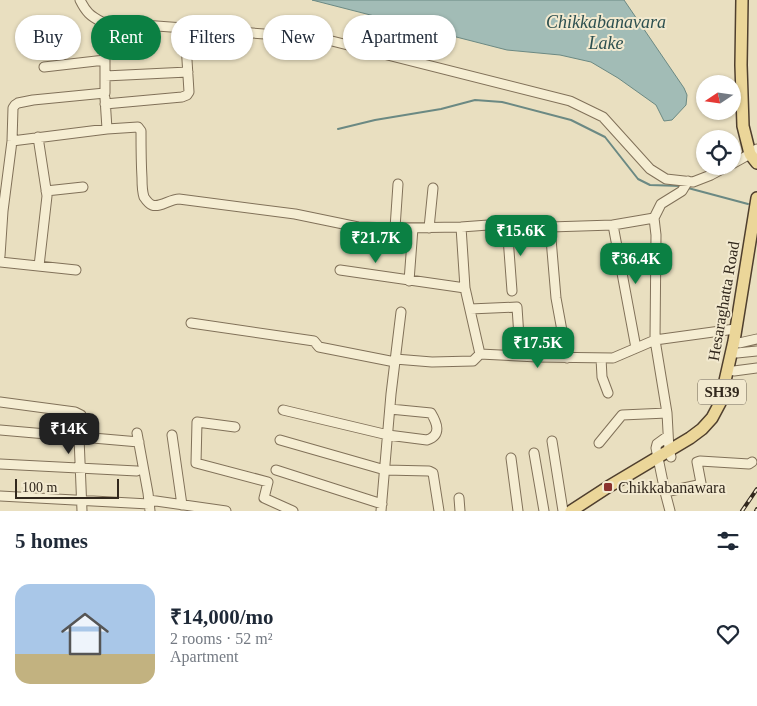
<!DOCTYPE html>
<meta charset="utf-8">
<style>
:root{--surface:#fff;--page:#f2f2f3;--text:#1f2937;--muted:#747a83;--line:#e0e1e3;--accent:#0b8043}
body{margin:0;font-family:Georgia,serif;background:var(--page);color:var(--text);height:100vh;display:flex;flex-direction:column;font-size:19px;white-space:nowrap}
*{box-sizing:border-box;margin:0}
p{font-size:16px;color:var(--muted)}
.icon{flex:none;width:28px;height:28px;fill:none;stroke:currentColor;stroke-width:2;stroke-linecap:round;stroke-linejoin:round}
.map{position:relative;height:511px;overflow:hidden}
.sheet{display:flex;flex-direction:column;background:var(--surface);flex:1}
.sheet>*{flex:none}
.guide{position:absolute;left:15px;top:15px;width:500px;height:45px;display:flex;gap:10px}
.needle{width:32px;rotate:257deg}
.tools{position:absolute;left:696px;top:75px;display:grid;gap:10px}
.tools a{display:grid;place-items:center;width:45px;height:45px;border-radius:50%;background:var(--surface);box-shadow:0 1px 4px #0004;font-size:25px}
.scale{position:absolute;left:15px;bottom:12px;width:104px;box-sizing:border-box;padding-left:5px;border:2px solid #32281d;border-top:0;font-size:14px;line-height:18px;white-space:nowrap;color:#32281d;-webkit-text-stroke:4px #f2e9cf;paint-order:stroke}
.price{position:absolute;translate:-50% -42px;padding:0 11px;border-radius:10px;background:var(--accent);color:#fff;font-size:16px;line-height:32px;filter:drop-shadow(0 1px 2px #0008)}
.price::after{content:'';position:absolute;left:50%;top:30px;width:15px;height:11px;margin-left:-8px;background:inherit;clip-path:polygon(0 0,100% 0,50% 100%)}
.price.current{background:#222;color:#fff}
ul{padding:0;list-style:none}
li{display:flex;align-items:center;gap:15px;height:125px;padding:0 15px}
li+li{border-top:1px solid var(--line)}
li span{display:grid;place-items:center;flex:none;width:140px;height:100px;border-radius:15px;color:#555}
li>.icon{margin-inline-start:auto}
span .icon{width:60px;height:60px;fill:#fffc;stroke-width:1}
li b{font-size:21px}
h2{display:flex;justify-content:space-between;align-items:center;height:60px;padding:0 15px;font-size:21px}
.chip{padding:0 18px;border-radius:22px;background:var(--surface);box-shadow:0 1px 4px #0004;font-size:18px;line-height:45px}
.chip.current{background:var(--accent);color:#fff}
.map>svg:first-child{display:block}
.water{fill:#a2bcb6;stroke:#6b8983}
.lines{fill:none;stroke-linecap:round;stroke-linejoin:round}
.stream{stroke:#6b8983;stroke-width:2}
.minor-casing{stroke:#817159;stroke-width:11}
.major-casing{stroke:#4f3f2e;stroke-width:14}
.minor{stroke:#f5edd2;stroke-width:9}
.major{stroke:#ebd699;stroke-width:11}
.rail-casing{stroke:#32281d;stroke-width:4}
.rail{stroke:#f2e9cf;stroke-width:2;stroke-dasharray:5.5;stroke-linecap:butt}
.poi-dot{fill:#8b332e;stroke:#f2e9cf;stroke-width:2}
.labels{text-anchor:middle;stroke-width:4;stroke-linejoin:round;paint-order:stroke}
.shield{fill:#f2e9cf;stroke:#6c6252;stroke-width:1}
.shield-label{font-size:15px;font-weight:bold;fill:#32281d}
.street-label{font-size:16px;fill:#32281d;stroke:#f2e9cf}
.poi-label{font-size:16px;fill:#32281d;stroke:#f2e9cf;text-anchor:start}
.water-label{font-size:18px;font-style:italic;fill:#2d5050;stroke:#f2e9cf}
</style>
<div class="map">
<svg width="757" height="511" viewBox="0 0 757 511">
<rect width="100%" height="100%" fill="#e9dfc0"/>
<path class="water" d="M312,0H624L684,88L687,95L686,105L672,120L664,121L656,105L618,78L591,62L560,55L507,50Z"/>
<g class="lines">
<path class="stream" d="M338,129L375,120L441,109L475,100L502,102L571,120L605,137L638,179L650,185L681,186
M688,188L748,204"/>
<g class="minor-casing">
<path id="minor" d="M80,0C86,12 90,16 102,22L320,38L570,101L603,117L650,169L666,179L693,182L711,175L728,166
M44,67L105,60
M105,76L188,72
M105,104L182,97L187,95L189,92L185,28
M107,129L138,127L141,131C141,146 141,162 142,178C142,184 142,191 144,197C146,200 149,204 152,205C160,208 170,199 179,199L295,214L358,227L395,228L461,227L502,224L550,227L613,225L654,218L656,235L655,340L735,329
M38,137L47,196L39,266
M12,141L107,129L105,98
M732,164L750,154L757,149
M46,191L83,187
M654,218L661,204L682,191L688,181
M507,224L512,291
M613,225L636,348
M461,227L465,288L480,354L537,357L613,358L655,340L667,413L669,450L671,457
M550,227L556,298L567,358
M395,228L398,184
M429,228L433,188
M0,256L3,211L12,141L13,108L15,105L18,103L33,100L105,93V23
M0,262L76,270
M340,270L465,288
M409,281L413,228
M470,309L517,307L519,337
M191,323L314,341L319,347L395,362
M739,343L757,339
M737,353L757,351
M601,358L602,377L608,393
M395,359L432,362L473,361L480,354
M734,371L757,368
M0,402L75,412L81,415L79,437L82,511
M283,410L388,435L427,440C442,435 437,423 431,413L390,409
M235,427L197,422L196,463L268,482L264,498L293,511
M0,430L139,442
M137,433L148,493L150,511
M172,435L182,505
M668,436L657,444L656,448L665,492L670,511
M280,440L385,470L429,471L433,473L439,511
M552,441L563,511
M599,443L622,415L667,413
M534,453L544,511
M511,458L518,511
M0,464L137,471
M276,470L382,504
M665,492L698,485L701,483L697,462L700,461L749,464L752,462
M0,496L149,504
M459,498L460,511
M149,500L226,511
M381,511L391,394L401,312"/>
</g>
<g class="major-casing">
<path id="major" d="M742,0L741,65L743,126L750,154L757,163
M571,511L608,487L690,438L702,429L712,418L720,403L734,341L757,198"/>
</g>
<use href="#minor" class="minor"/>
<use href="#major" class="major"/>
<g class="rail-casing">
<path id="rail" d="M742,511L757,489
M756,511L757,509"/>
</g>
<use href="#rail" class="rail"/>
</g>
<rect class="poi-dot" x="603" y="482" width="10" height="10" rx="2.5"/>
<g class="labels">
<rect class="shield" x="698" y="379.5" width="48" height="25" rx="4"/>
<g class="shield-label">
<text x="722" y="397">SH39</text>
</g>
<g class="street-label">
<text transform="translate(723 301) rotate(-80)" y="6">Hesaraghatta Road</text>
</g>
<g class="poi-label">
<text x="618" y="493">Chikkabanawara</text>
</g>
<g class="water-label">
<text x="606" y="28">Chikkabanavara<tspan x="606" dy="21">Lake</tspan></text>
</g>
</g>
</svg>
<div class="tools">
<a><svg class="needle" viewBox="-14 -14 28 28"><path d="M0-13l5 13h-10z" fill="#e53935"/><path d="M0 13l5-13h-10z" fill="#747a83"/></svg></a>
<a><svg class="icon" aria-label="locate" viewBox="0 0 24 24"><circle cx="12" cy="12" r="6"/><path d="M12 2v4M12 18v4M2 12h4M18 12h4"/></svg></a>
</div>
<div class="scale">100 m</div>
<b class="price" style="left:521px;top:257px">₹15.6K</b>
<b class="price" style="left:376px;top:264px">₹21.7K</b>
<b class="price" style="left:636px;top:285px">₹36.4K</b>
<b class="price" style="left:538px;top:369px">₹17.5K</b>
<b class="price current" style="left:69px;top:455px">₹14K</b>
<div class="guide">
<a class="chip">Buy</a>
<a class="chip current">Rent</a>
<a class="chip">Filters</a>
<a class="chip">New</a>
<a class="chip">Apartment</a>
</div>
</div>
<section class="sheet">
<h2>5 homes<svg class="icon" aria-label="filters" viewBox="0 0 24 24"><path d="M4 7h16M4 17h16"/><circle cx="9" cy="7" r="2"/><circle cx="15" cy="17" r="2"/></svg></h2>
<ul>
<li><span style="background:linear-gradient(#a9c7e8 70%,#c2b280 0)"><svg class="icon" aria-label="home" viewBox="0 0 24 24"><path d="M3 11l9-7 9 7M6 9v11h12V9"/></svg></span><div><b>₹14,000/mo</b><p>2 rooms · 52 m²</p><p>Apartment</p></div><svg class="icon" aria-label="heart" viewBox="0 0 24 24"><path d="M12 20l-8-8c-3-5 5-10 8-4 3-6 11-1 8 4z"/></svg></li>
</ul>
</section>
